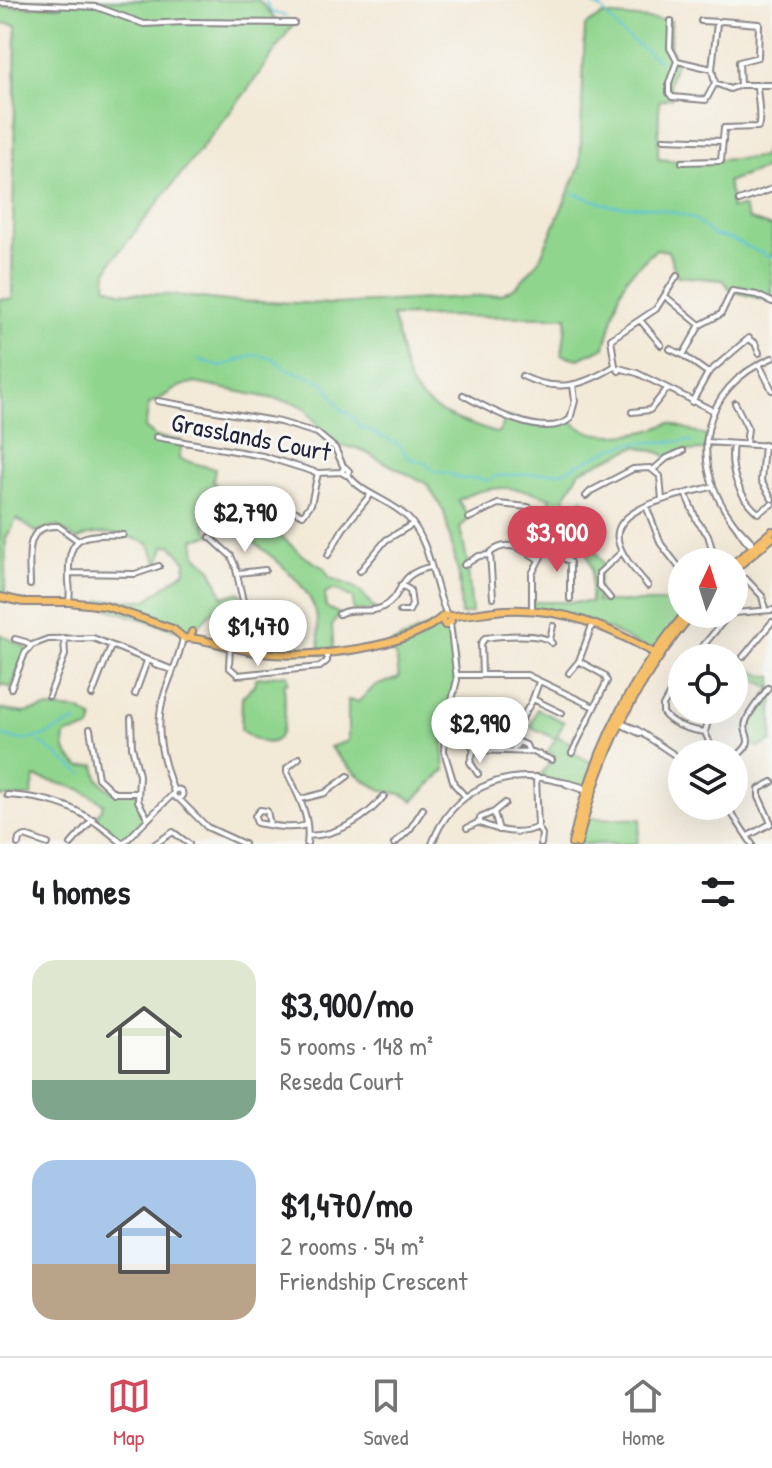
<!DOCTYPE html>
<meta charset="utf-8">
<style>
:root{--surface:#fff;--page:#f2f2f2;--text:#202124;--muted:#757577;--line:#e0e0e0;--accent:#d1495b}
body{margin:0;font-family:"Patrick Hand",sans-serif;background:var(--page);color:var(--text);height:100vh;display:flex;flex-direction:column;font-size:30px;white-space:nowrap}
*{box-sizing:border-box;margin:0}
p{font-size:26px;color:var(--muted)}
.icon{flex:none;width:44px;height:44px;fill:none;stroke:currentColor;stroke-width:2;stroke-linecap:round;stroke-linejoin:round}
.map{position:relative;height:844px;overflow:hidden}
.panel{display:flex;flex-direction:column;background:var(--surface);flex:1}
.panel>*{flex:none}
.needle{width:52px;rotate:4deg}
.buttons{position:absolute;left:668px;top:548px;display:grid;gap:16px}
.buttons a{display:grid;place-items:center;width:80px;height:80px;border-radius:50%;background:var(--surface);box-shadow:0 8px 32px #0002;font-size:40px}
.price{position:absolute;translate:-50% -68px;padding:0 18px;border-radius:28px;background:#fff;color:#222;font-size:26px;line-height:52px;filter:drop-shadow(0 2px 4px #0008)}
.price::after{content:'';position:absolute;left:50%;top:48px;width:24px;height:18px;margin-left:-12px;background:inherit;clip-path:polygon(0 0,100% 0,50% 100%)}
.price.current{background:var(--accent);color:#fff}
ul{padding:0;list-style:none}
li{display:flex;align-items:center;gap:24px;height:200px;padding:0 32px}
li span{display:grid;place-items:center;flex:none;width:224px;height:160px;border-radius:24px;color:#555}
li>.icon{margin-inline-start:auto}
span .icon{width:96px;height:96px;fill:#fffc;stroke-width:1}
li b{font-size:34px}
h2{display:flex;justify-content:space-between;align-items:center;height:96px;padding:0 32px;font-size:34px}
.tabs{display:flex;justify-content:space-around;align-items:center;height:112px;border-top:2px solid var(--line);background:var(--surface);font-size:22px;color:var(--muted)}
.tabs a{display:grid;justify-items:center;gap:4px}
.tabs .current{color:var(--accent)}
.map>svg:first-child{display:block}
.green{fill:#90d58e;stroke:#597c64;stroke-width:2}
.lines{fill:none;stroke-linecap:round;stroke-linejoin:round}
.stream{stroke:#5ec4db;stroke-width:2}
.minor-casing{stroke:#8a8689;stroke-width:8}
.major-casing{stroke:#8a8689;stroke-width:10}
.minor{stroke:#fff;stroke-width:4}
.major{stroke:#f6c06b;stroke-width:6}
.labels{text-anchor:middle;stroke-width:6;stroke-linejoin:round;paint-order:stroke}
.street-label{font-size:26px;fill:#22223b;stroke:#f6f6f2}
</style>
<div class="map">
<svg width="772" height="844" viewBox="0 0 772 844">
<rect width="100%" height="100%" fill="#f6f6f2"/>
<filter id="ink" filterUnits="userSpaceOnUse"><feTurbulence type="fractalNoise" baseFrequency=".0125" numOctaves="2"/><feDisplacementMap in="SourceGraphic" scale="16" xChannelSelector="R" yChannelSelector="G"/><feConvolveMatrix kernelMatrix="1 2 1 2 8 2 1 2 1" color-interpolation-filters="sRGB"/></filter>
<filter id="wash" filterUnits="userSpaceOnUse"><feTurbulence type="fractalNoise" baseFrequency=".006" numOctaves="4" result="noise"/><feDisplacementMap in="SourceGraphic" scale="32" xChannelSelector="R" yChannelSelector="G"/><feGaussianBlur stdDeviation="1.8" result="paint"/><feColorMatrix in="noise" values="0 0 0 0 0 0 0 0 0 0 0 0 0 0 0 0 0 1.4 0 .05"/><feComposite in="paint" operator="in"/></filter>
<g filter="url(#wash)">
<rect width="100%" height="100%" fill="#f3e9d7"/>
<path class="green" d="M0,0H259L278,23H294L249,88L112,261L107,271L106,286L120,292L185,296L227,301L335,304L487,296L502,294L517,286L539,261L580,166L585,26L603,15L671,21L670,48L676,62L669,83L672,97L659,101L658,159L690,162L763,157L768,141L772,144V166L727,182L731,196L730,208L744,207L748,219L772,227V302L732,291L723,280L677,276L668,251L656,249L627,277L618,298L605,347L579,359L562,355L567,317L392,316C400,337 400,362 410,383C425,413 466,422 495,433L499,432L507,417C529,423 549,429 570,419C590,444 644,435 670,423L707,436L706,450L683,451L667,458L663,454L637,446L580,471L565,497L570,507L582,499C591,509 586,518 588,530C591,545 597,554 605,566L599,574L597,602H682V614L654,653L610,630L532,610V602H591L592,569L582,539L574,538L565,518L550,523L544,515L551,498C518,486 490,483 458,500L469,518L460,528L467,560L472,613L461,615L459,576L444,512L427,484L357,448L339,446L324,434L305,408L295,403L195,383C177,383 166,398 149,404L145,428L156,437L182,441L179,459L215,469L213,481L221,491H233L247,496L245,511L271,527L302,555L324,568L330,578L352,586L362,593L376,610L353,611V598C344,594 332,584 325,594L326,607L339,614L332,626L334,653L320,654C319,640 319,624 315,610C303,573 246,537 215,514L205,521L207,531L213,535L194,539L196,555L212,570L223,597L240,592L247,609L226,614L213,611L192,632L188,629H173L95,605L102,600H147L185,571L186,562L171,545L164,546L159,566L149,544C128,535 98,528 77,540L58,526L36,532L17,519L6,538L5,599L0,597V299H12L16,25L0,23V7L63,6Z
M446,625C466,671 449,693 444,738C443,749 444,760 445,770L413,801C398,790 396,795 382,790C362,781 344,764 330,747L348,741V700L358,702L375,686L399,678L397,661L390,644L430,626Z
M0,634L28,649L11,688L4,684L0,687Z
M738,659C750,666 755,677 772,676V741L758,748L751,742L747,727L771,688L756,680L734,686V662Z
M287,674L288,682L284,684C286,717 289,766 241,730L242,697L254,685L256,678Z
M47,708L79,710L93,719L90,729L66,734C60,750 69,757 80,767L95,765L98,778L110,791L137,793L138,801L147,817L123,844L93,819L102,809L103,803L80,789L35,777L31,796L0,797V709L23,713Z
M537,709L564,722L557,736L576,746L573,753L591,762L587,790L539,777L555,756L548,751L556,739L531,727Z
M584,818L641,819L637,844H578Z"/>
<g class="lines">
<path class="stream" d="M265,0L271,12L286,16
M583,0L602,9L619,31L660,61
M573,193L611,206L650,207L684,215L696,220L713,235L731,239L772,258
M198,359L220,367L253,355L273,358L285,368L324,382L340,408L353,417L359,426L400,445L408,458L425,463L435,472L448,473L461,479L476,478L487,481L496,476L562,472L611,449L630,443L692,441
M0,735C37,747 44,733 77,721
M40,742L83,775"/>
</g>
</g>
<g filter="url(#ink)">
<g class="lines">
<g class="minor-casing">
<path id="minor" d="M0,3L97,7L144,24L185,22L294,23
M671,21L670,48L677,61
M701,21L719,22
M677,61L669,83V93L672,97L706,100L715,83
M677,61L712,69
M740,85L739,62L758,57L759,24L721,21L717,23L712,69L715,83L730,89L740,85H772
M664,139L723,141
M682,162L721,161L724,128L758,127C762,118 757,96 757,85
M739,201L772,189
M665,296L700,325
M640,320L661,345
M748,339L755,343L759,353
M670,349L683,355
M759,364L772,390
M619,368L637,373L714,411
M619,371L615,366L611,339L656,309L677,276
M708,373L683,355L700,325L721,314L732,291L757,295L772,302
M522,376C557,393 583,386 615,366
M463,395C488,409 544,440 570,419L575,401L573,385
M158,401L280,422L317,433L335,448L344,468
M692,402L708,373L749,338
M735,403L748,429L746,444
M632,412L650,410L667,389
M156,437L263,456L318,473L341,472L345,467L349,471L346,475L341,472
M706,442L772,446
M733,444C729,469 738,496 758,513L772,504
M764,445L761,481L772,499
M654,469L667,458L683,451
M348,475C364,496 390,499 408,518C431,542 433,585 447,615
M233,491L267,499L303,515L311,504L318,473
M686,495L697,521L708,535L712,549L717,556
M586,496L591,491L633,469L650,468L660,476L662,500
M646,506L661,544L682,571
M469,518L498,504L528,507L544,515L550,523V539L532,574V610
M739,528L752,542V546
M210,537L231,556L235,565L243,601L259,625L260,653
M752,546C743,540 740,530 733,522C688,462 699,388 772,358
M546,547L570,562V599
M328,555L343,529L370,495
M464,565L479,556L489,555
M360,571L386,540L413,524
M70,573L135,574L159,566
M238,573L265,570
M746,579L762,596L765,609
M30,585C30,560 22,524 58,526L77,540
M648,586C638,573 624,560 619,544C606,506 687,494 711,487
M493,598L490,553C507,539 522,548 538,559
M610,598L599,585V573L622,552
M69,602C70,595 70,590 69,582C67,534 80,534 123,535
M400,611H409L412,605L410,590L401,585
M734,613L772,610
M339,614C352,606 369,615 383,607C406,595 394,575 430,567
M255,618L265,610H292L296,615L300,640
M450,623L457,680L445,728L444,751L454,784L465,796
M15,639L26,642L30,646
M550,639L553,626
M230,648L229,667L238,675L320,667L327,661V654
M698,652L727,617L732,614
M743,657L772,622
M155,665L173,670
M682,672L663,706V713C672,725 690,730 705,732
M569,673L579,661
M457,675H527L594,707
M482,675L481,644L485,638C501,636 543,632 552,643
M11,688L25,653L32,645L48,639L93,638L173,670
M135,694L147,661
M92,695L111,646
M49,696L65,655L64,638
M533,699L562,713
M450,709L465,713H502L522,718L532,701L539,682
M711,710L705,732L714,754
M473,713L471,744L474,750L533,752L552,760
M131,718L132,747L139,775L138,801L147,817
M621,723L636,729L682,760
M622,725L639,733
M90,729L98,778L114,793H137
M474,750L470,762L478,774
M512,751L519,742L526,745L529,752
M572,753L607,681L604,675L579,661L593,623
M299,758L287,768V772C298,795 311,817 307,844
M734,758C763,737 736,737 749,715C754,706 762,697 768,688
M566,784L584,790
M173.5 794a4.5 4.5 0 1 1 9 0a4.5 4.5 0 1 1-9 0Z
M174,792C162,759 153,727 165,692C171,674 180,656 183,637
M7,795C59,798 84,810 123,844L173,794
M179,799L207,827L244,844
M301,799L325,793L348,776
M727,806L752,844
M494,812L505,803
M771,823L759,797V789L772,782
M270,825L267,811L260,810L255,816L257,823C274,826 290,830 307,825
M467,828L479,822
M538,828L542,834L541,844
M499,830L494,812L480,818V823C499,831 519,836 538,827L536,777
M308,836C338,835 366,819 384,796
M748,836L770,824
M18,844L19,839L25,836L48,844
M71,844L93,819
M155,844L173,832L189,844
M394,844L410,829L423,809
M432,844C451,791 503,767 557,781C567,783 577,784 586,789"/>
</g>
<g class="major-casing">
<path id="major" d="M734,563L772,531
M734,570L772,538
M0,597L23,602H69L105,606L173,629L185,639L190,637L192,632
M449,616C468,616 487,611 506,610C560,607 607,626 654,653
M190,638C214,641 237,650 262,653C308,659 410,649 444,615L449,616L451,621L445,625L441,618
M572,844C591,759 628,681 685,614
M578,844C597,758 636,681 692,614"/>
</g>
<use href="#minor" class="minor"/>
<use href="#major" class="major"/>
</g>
</g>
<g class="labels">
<g class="street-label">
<text transform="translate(251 437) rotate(11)" y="9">Grasslands Court</text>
</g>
</g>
</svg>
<div class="buttons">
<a><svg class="needle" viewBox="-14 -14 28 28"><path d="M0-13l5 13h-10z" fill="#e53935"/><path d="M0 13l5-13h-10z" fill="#757577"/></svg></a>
<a><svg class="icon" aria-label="locate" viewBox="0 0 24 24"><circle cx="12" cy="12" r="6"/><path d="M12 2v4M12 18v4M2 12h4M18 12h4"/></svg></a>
<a><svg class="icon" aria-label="layers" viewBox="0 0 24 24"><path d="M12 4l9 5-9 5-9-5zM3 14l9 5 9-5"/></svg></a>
</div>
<b class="price" style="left:245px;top:554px">$2,790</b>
<b class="price current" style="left:557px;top:574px">$3,900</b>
<b class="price" style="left:258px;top:668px">$1,470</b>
<b class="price" style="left:480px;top:765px">$2,990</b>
</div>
<section class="panel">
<h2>4 homes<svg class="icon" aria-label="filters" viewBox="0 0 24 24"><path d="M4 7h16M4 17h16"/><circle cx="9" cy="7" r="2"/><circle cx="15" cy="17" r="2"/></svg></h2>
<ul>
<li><span style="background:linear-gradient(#dfe7d0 75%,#7fa58c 0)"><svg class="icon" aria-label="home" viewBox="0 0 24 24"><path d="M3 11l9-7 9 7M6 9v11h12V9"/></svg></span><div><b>$3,900/mo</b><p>5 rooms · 148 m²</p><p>Reseda Court</p></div></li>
<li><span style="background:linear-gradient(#a9c7e8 65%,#b9a48a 0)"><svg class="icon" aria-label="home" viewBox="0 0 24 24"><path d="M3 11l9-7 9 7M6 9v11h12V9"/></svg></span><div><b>$1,470/mo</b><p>2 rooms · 54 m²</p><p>Friendship Crescent</p></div></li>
</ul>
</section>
<nav class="tabs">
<a class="current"><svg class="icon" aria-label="map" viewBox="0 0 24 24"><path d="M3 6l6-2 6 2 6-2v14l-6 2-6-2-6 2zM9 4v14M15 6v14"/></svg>Map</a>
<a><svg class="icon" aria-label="saved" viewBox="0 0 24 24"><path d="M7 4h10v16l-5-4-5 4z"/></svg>Saved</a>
<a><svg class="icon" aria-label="home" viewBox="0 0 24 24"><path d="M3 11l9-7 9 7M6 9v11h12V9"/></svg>Home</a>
</nav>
